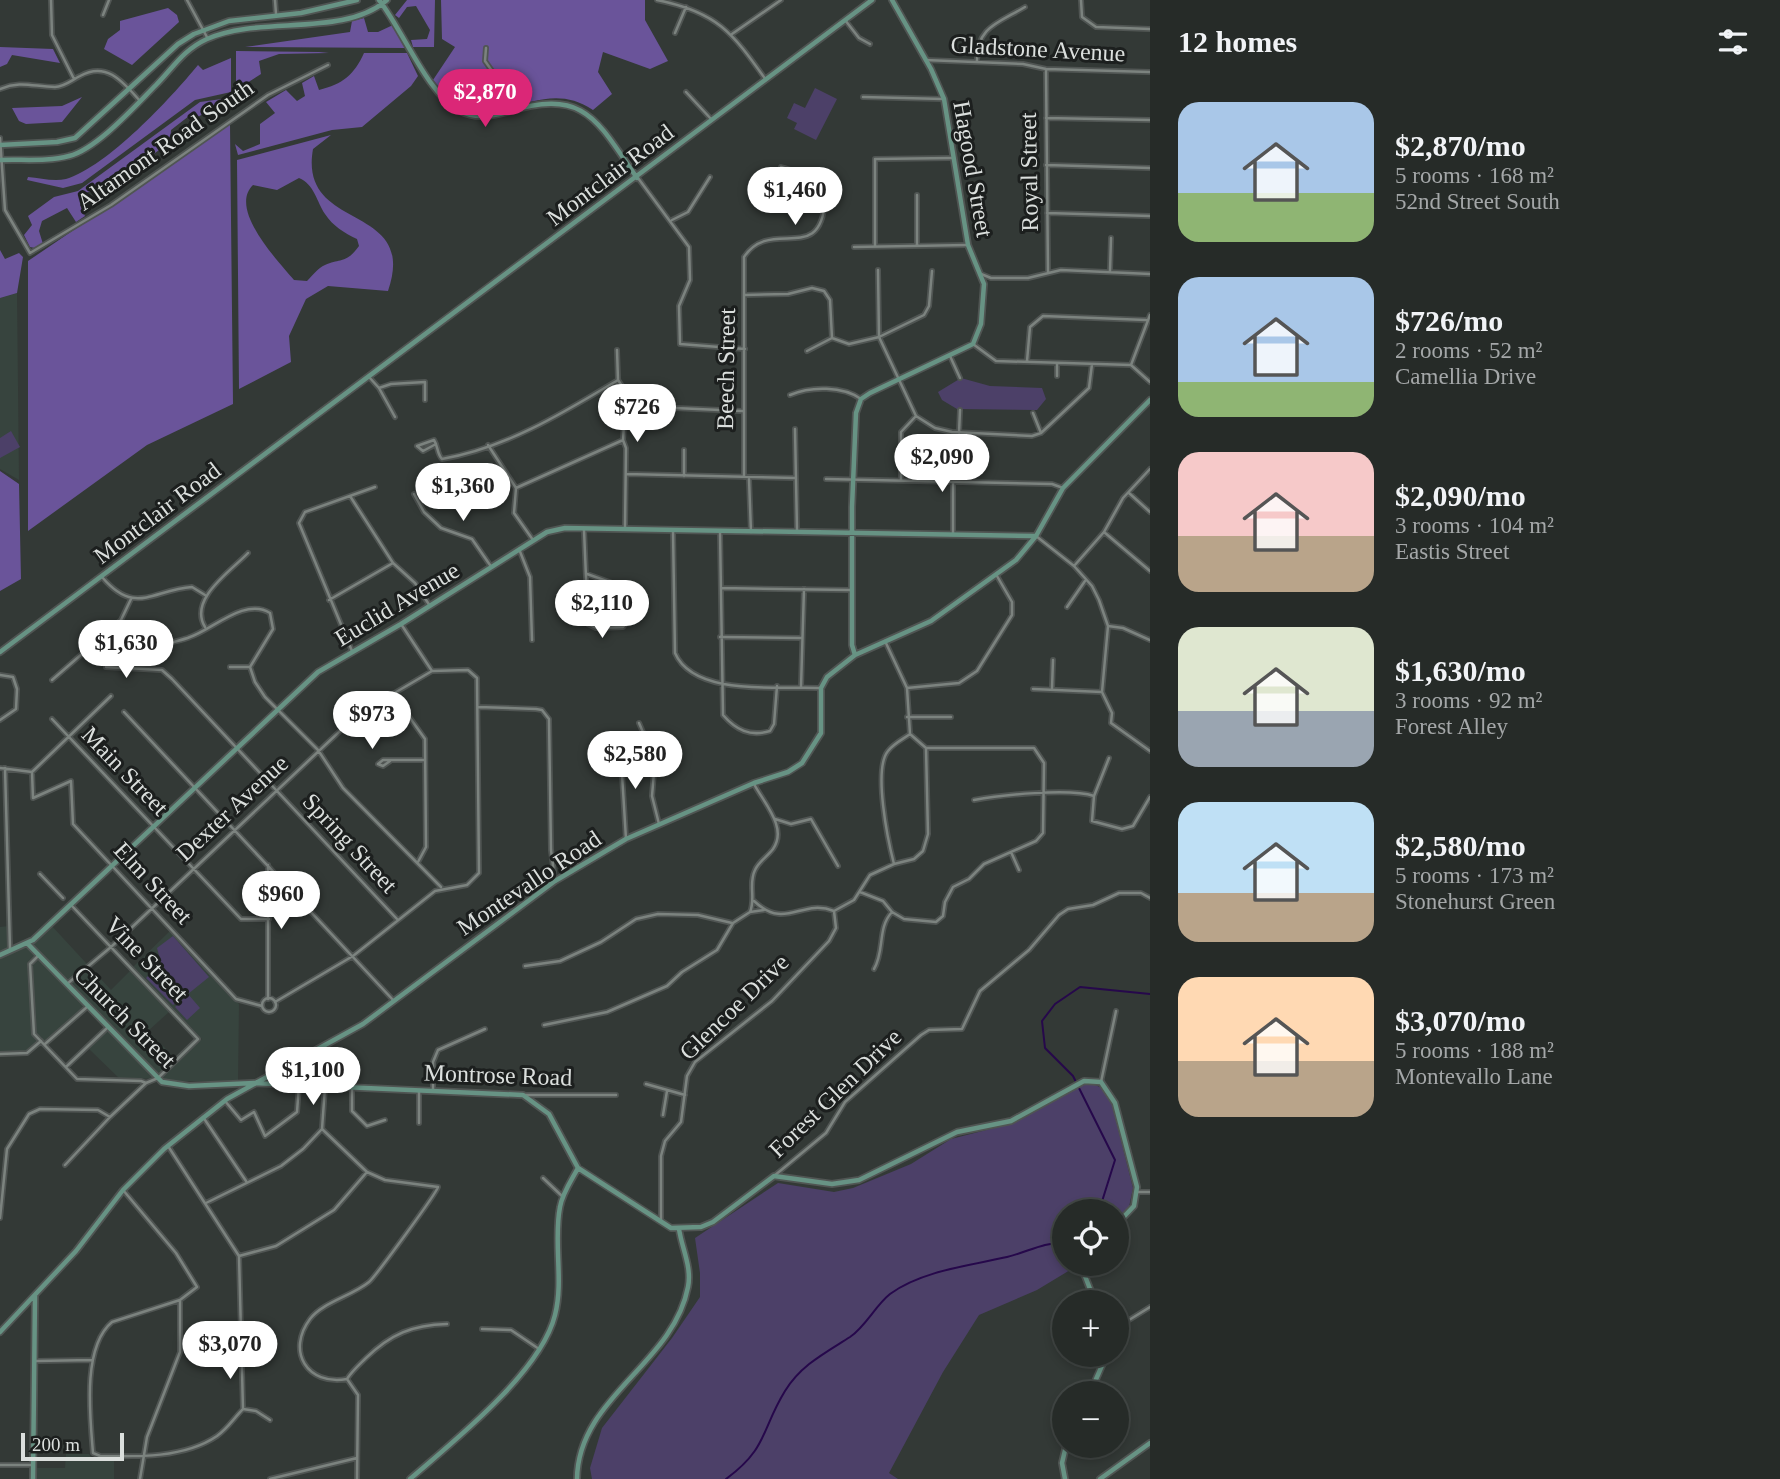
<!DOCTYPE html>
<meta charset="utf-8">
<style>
:root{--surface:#262b28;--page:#323734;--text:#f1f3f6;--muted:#a4a7a8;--line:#424745;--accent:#db2777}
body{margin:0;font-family:"Times New Roman",serif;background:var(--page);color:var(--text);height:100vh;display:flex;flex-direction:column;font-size:26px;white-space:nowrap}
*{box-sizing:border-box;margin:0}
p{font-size:23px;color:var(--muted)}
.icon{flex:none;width:38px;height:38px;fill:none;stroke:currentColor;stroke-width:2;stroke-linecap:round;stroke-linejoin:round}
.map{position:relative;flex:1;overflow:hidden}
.panel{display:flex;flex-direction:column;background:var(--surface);width:630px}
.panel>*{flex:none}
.buttons{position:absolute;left:1052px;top:1199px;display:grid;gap:14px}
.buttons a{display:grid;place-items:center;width:77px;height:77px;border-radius:50%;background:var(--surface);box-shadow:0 4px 10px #0003,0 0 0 2px var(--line);font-size:35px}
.scale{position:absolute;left:21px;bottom:18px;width:103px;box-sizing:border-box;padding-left:7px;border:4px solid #dbdfdd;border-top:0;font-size:19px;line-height:24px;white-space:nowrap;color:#dbdfdd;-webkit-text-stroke:5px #1c1f1e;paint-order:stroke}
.price{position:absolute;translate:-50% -60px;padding:0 16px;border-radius:24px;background:#fff;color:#222;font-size:23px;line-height:46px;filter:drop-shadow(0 2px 4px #0008)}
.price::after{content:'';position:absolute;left:50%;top:42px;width:21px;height:16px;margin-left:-10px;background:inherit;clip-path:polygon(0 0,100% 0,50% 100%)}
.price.on{background:var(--accent);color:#fff}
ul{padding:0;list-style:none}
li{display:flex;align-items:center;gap:21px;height:175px;padding:0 28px}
li span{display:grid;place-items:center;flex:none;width:196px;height:140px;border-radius:21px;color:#555}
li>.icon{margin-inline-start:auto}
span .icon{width:84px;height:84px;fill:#fffc;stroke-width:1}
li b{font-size:30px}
h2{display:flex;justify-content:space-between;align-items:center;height:84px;padding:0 28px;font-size:30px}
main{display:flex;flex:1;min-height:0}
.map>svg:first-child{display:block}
.built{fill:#37443e}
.green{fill:#4c4068}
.forest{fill:#6a549a;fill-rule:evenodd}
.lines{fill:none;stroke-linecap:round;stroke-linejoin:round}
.stream{stroke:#26084b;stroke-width:2}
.street-casing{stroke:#505553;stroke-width:6}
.secondary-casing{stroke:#505553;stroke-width:8}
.street{stroke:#7c837f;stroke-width:2.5}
.secondary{stroke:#679384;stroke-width:4.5}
.labels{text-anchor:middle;stroke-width:6;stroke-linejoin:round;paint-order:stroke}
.street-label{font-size:24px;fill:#dbdfdd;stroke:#1c1f1e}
</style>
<main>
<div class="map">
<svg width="1150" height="1479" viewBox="0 0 1150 1479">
<rect width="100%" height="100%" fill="#333936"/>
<path class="built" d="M17,293L19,480L0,469V298Z
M50,924L111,990L131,970L170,1011L148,1031L177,1060L158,1078L121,1080L87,1047L107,1028L87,1007L45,1044L27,1053L0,1057V927L9,926L10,952L33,940Z
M170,931L239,1004L238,1081H171L162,1078L202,1039L133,967Z
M66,1454H89L92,1458L114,1459V1479H37V1468H65Z"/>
<path class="green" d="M815,88L837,99L816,140L794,129L797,123L787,118L794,103L805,108Z
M961,378L990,386L1042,388L1046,399L1037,410L957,409L942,400L938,392Z
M11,431L20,447L0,458V438Z
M173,936L209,977L188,994L200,1008L187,1020L175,1007L188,994L173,1005L146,978L161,963L157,948Z
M1093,1084L1102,1088L1112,1105L1133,1188L1129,1207L1117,1219L1116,1211H1064V1264H1080L1037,1290L979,1315L943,1372L889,1473L898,1479H592L590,1468L602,1428L672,1338L700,1297V1273L695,1238L778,1183L834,1192L853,1188L911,1164L951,1139L1002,1126L1084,1085Z"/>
<path class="forest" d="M407,0H435L434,47H413L411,40L427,39L430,30L416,6L407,7L399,18L395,15Z
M441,0H645V20L668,61L650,69L603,52L598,72L612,94L593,110C547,79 511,121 466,108C452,104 442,90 433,80L455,47L442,39Z
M168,8L177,15L179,22L132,65L104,49L108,39L120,30V21Z
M364,18L368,32H378L393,25L406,48L245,47L350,32L352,21Z
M0,47L53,49L60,63L12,55L7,64L0,67Z
M236,51L319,52L329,53L279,54L259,61L261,74L236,90Z
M364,53H407L418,76L411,86L362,127L332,130L238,155L235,144L243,151L260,144V124L275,113L266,102L286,90L297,101L305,96L302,83L314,76L319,90C343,84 354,75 364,53Z
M231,58V92L195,100L82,183L63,188L27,180L28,177C40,178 54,182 66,179C108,166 170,99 198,65L203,70Z
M82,97L62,122L26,124L19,121L12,108L62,106Z
M229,98L193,120L189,116L171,130L170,142L102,192L98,187L86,193L80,205L85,216L76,222L67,208L42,221L39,231L43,244L35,248L30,247L24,235L32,225L28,216L54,197L78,191L200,102Z
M230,124L233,404L147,445L28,531V261Z
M331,135L313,149C298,234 419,201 388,291L328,286L306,299L289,336L291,362L239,389L237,160ZM299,178C314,184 317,202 325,214C333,226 344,233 357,239L359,246C346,264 341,258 325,265C318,268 312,276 307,281L294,280C278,261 228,209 253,185L277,190Z
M0,250L5,259L19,253L23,257L17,293L0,298Z
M0,471L19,484L21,579L0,591Z"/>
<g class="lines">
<path class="stream" d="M1099,1211L1115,1160L1073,1076L1045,1048L1042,1021L1055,1004L1080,987L1150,994
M726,1479C768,1448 761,1430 785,1391C801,1365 825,1353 850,1337C866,1326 875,1306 890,1294C921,1271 971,1265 1007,1257C1028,1252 1043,1242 1064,1243"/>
<g class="street-casing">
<path id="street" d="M51,0L52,35L74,79
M187,0L208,39
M275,0L276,14
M657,0C717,12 732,32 766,80
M1081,0L1082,17L1096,27L1150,29
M103,15L109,0
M845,20L859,38L870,44
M675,33L686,7
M732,34L781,0
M486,48L485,61L511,98L513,110
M925,60L1023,64L1046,69L1150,72
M977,62C976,27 998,23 1025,7
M1046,70L1048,273
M0,89C21,80 34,87 55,87C64,87 72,80 80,76C107,61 123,82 140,101
M686,92L712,120
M863,97L943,99
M1046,118L1150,120
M0,138L5,210L30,253L111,205L268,95L328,65
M1046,165L1150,168
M638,178L689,247L690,280L679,306L680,344L745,349
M1047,213L1150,216
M672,220L688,212L710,177
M875,245V159L952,158
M917,245V195
M854,247L968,245
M878,270L879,337L916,416L935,428L952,432L1032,436L1041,433L1089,388L1092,364
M1110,271L1111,238
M981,274L991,278H1028L1061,270L1150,274
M744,295L788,294L812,288L824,291L830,300L832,338L849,344L879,337L924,315L929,306L932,271
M973,344L996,361L1131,365L1150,382
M617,350L618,380L626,392L623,440L626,448L625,528
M807,351L832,338
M950,356L960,378
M1027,361L1030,327L1043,316L1146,320
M1057,363V376
M1131,365L1150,315
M369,377L379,388L391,384L425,382V400
M379,388L395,417
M790,395C811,386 843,386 861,399
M675,408L742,411
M1033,413L1041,433
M795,429L797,530
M959,433L960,410
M436,444L423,451L417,446L434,440C438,446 437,454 442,459C506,448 563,413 618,380
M488,445L516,488L514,513L533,540
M684,450V476
M626,474L796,478
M744,477V257C771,216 821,267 825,200C826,180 796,172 781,167
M749,479L751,532
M826,479L1052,484L1063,488
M901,480V432L916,416
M516,488L623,440
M1129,493L1150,512
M414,494L424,512L441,528L472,539L490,565
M350,496L393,563L415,583L430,606
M584,530L588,624L596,628L623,627L629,619L626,593L615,584L587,574
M673,531L675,653C694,697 779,686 821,688
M720,532L723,715C736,730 750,737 770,731L774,724L777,686
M1104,532L1150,571
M953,535V483
M1036,536L1074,566L1092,586L1099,600L1108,626L1102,692L1112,713L1111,723L1150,751
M519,549L530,577L532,640
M1074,566L1104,532L1123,498L1150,469
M102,577C135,616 152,590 192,587L205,595
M721,588L850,590
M329,600L393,563
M1067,607L1085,581
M1108,626L1123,628L1150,640
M205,627C188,599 231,571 248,553
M720,637L801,638
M352,651L299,523L305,512L375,487
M153,656C162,641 176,643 190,637C212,630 245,597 270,613L273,629L250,667L255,682L265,697L318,750L343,788L441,887
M106,667L162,670L172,679L397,919
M230,667H250
M0,675L13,677L17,689L16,709L0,720
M52,680L121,620L131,599
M801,687L804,589
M907,688L959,683L977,671L1012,615V602L997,576
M1052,688L1053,660
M1033,689L1102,692
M393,694L425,739L426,847L418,862
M478,707L536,709L542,710L549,719L551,850L555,881
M124,712L394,1001
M907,717H951
M52,719L241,919H269
M639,723L655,760L652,796L659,824
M612,757L622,774L626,839
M1109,758L1094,796L1092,821L1122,829L1133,826L1150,797
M390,761L383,766L378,764L383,760H424
M0,768L32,772L111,696
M5,768L10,949
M656,771L667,769L677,761
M32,772L33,798L71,781L73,824L236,999L262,1006
M974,800C1000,795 1070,788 1094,796
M775,819L791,824L811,819L838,866
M1011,852L1019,870
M894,864C888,841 873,769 888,751C893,744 903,739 910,734
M268,865V999
M40,874L63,898
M860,892L883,901L892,912L904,919L936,922L943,916L945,902L953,887L969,879L984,864L1036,841L1043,833L1044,763L1034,748H926
M834,911L854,900L870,875L894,864L914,859L923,851L928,834L926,748L910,734L907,688L885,641
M750,912C756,898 748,884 755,870C759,861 767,857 773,849C788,828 764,803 754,784
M38,956L30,964L34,1034L77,1079L141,1081L146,1083
M525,966L560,961L601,942L636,919L658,914L698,915L732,923
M874,969C885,951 877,928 892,912
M67,984L111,947L357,715L432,671
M262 1005a7 7 0 1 1 14 0a7 7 0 1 1-14 0Z
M275,1002L353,956L435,891L467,885L479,873L477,678L468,670L432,671L401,624
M544,1025L607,1012L667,986L682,972L717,950L733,923L750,912L764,910
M45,1044L87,1007
M0,1054L27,1053L41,1041
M67,1066L107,1028
M1101,1082L1116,1011
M646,1084L685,1095
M352,1088V1111L367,1126L385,1120
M433,1089V1062L438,1050L485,1029
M419,1090V1123
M523,1095H616
M225,1101L241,1120L254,1112L265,1136L297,1112L299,1085
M663,1115L667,1091
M203,1117L246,1181
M322,1129L367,1172L385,1180L438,1187C436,1194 375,1277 369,1282C352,1296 323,1302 310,1319C286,1351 307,1386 347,1379L358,1395L357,1479
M322,1129L325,1087
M65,1165L110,1117L146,1083L158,1078L198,1039L72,906
M774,1176L826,1133L845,1102L921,1035L929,1030L962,1029L980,991L1029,950L1059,915L1068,909L1093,905L1119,893H1141L1150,898
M543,1178L563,1197
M123,1190L176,1253L197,1287L180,1300L112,1322C82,1347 90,1416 93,1453L100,1456C137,1457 185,1458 217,1436C228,1428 234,1418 243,1409L239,1256L168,1146
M1137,1192H1150
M206,1203L281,1166L303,1149L322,1129
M0,1218L7,1149L29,1114L40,1109L98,1110L110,1117
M661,1221V1156L665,1141L681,1122L687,1076L695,1062L772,1001L829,941L836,928L834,911C801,898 786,931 754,901
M239,1256L276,1246L334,1210L367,1172
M1116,1328L1150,1307
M482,1329L511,1330L539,1349
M36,1361L92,1360
M347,1379C352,1371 359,1365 366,1358C391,1334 412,1325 447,1324
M243,1409L256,1411L270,1420
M0,1465H32
M140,1479L147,1437L180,1352V1301
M270,1479L357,1458"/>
</g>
<g class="secondary-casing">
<path id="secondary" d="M379,0C403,30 427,94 460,111C475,119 492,116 507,112C585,88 596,119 637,178
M0,145L57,142L75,138L178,44L194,34L229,21L301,13L357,0
M0,160C22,159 48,162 69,156C97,149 135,106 156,85C173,68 183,50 207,39C260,15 343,38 387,0
M0,652L872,0
M855,655L852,645V507L856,413L861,399L870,393L973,344L981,324L984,284L968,245L944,99L931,69L892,0
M27,943L162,1082L189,1086L254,1083L523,1095L549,1114L578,1168L671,1228L701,1227L713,1222L774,1176L832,1184L859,1180L957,1132L1011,1121L1084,1081L1101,1082L1115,1103L1137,1187L1134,1206L1116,1225
M0,955L33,940L318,672L401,624L547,532L565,528L1035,536
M1085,1264V1276L1095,1302
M0,1332L76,1251L123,1190L164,1149L227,1099L363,1024L555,881L626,839L754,783L788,772L802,763L821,733V688L827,677L855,655L931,621L1016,560L1036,536L1063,488L1150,400
M1090,1393L1107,1354
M33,1479L35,1296
M410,1479C454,1441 541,1372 555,1315C564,1280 553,1242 560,1207C562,1194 571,1181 578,1168
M577,1479C578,1397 673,1365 688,1287C692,1267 682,1249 679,1229
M1065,1479L1062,1463L1066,1446
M1100,1479L1150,1443"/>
</g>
<use href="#street" class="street"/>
<use href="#secondary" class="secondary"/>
</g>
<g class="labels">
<g class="street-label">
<text transform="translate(1038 49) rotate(3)" y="8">Gladstone Avenue</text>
<text transform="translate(165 145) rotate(-35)" y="8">Altamont Road South</text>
<text transform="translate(973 169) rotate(80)" y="8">Hagood Street</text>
<text transform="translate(1029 172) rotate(-91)" y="8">Royal Street</text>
<text transform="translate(610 175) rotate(-37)" y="8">Montclair Road</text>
<text transform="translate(726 369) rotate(-89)" y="8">Beech Street</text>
<text transform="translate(157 513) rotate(-37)" y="8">Montclair Road</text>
<text transform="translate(397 604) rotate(-31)" y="8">Euclid Avenue</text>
<text transform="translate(125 771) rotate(46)" y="8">Main Street</text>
<text transform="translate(232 808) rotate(-43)" y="8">Dexter Avenue</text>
<text transform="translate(350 843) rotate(47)" y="8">Spring Street</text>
<text transform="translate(153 883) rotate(47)" y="8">Elm Street</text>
<text transform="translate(529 883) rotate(-34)" y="8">Montevallo Road</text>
<text transform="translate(147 959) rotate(46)" y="8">Vine Street</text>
<text transform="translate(734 1007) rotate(-44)" y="8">Glencoe Drive</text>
<text transform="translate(125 1017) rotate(45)" y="8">Church Street</text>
<text transform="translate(498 1075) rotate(2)" y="8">Montrose Road</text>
<text transform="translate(835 1093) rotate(-44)" y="8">Forest Glen Drive</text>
</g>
</g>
</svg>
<div class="buttons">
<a><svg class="icon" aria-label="locate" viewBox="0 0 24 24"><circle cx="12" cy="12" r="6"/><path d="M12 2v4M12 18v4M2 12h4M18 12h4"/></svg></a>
<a>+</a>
<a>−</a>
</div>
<div class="scale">200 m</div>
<b class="price on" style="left:485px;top:129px">$2,870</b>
<b class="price" style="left:795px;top:227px">$1,460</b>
<b class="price" style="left:637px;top:444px">$726</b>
<b class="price" style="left:942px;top:494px">$2,090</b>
<b class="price" style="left:463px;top:523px">$1,360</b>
<b class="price" style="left:602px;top:640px">$2,110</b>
<b class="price" style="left:126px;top:680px">$1,630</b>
<b class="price" style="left:372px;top:751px">$973</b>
<b class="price" style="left:635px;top:791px">$2,580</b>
<b class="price" style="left:281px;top:931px">$960</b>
<b class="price" style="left:313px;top:1107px">$1,100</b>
<b class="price" style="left:230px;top:1381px">$3,070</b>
</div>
<section class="panel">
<h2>12 homes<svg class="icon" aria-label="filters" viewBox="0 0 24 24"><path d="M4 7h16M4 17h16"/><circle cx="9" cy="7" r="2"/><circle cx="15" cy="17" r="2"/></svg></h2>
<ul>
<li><span style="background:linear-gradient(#a9c7e8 65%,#8fb573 0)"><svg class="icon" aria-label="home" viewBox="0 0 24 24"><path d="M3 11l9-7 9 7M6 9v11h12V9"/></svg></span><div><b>$2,870/mo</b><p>5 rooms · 168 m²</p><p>52nd Street South</p></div></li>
<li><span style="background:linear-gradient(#a9c7e8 75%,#8fb573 0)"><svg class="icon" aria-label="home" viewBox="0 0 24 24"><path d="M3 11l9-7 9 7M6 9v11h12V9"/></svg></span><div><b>$726/mo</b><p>2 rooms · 52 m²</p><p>Camellia Drive</p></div></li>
<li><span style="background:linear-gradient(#f6c9c9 60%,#b9a48a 0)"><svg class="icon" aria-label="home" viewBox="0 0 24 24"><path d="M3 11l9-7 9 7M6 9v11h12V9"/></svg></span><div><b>$2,090/mo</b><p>3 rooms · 104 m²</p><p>Eastis Street</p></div></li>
<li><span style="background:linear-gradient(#dfe7d0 60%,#9aa5b1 0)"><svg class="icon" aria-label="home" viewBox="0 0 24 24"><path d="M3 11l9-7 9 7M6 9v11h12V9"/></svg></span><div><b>$1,630/mo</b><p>3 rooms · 92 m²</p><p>Forest Alley</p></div></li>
<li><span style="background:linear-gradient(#bfe0f5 65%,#b9a48a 0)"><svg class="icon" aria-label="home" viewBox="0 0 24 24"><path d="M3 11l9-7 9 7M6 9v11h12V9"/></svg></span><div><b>$2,580/mo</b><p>5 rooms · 173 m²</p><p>Stonehurst Green</p></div></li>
<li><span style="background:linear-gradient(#ffd9b3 60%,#b9a48a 0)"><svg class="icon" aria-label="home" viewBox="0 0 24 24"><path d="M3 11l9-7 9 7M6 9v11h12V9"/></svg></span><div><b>$3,070/mo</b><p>5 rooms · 188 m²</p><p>Montevallo Lane</p></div></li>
</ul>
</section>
</main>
